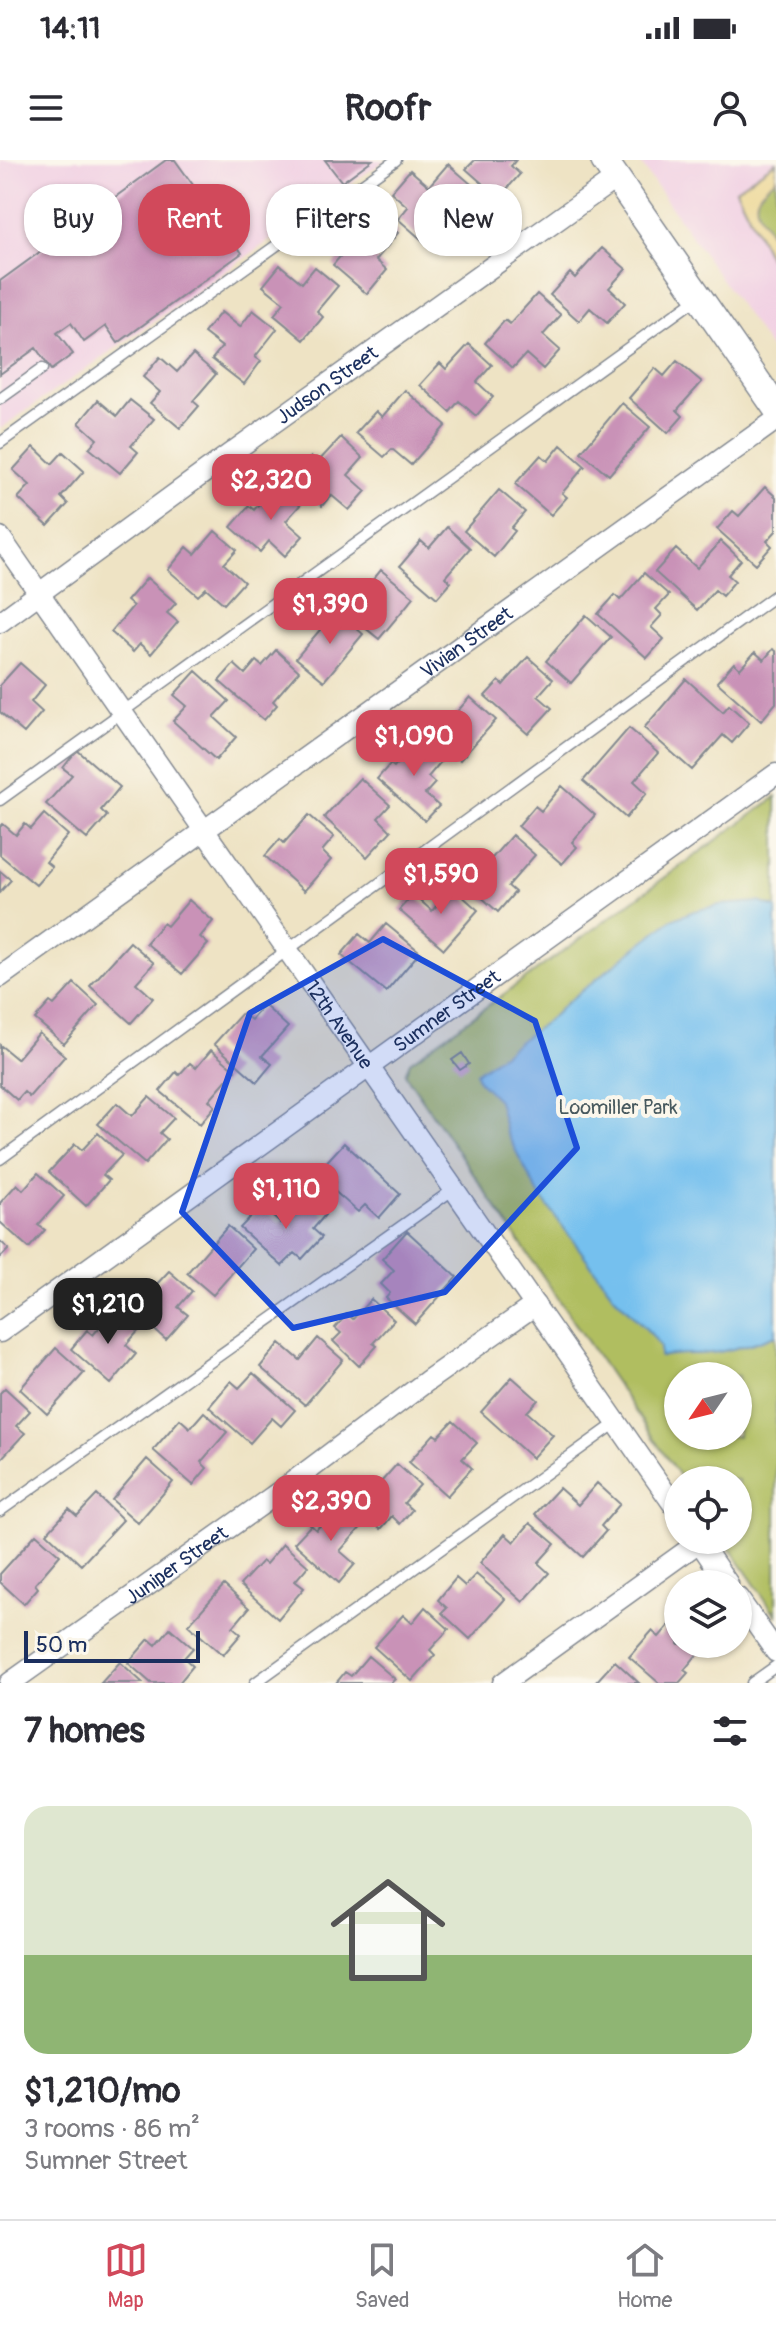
<!DOCTYPE html>
<meta charset="utf-8">
<style>
:root{--surface:#fff;--page:#f2f2f3;--text:#2b2b33;--muted:#7c7c81;--line:#e1e1e2;--accent:#d1495b}
body{margin:0;font-family:Pangolin,sans-serif;background:var(--page);color:var(--text);height:100vh;display:flex;flex-direction:column;font-size:30px;white-space:nowrap}
*{box-sizing:border-box;margin:0}
p{font-size:26px;color:var(--muted)}
.icon{flex:none;width:44px;height:44px;fill:none;stroke:currentColor;stroke-width:2;stroke-linecap:round;stroke-linejoin:round}
.map{position:relative;height:1523px;overflow:hidden}
.details{display:flex;flex-direction:column;background:var(--surface);flex:1}
.details>*{flex:none}
.hud{position:absolute;left:24px;top:24px;width:728px;height:72px;display:flex;gap:16px}
.needle{width:52px;rotate:235deg}
.buttons{position:absolute;left:664px;top:1202px;display:grid;gap:16px}
.buttons a{display:grid;place-items:center;width:88px;height:88px;border-radius:50%;background:var(--surface);box-shadow:0 2px 6px #0004;font-size:40px}
.scale{position:absolute;left:24px;bottom:20px;width:176px;box-sizing:border-box;padding-left:8px;border:4px solid #1b2f5e;border-top:0;font-size:22px;line-height:28px;white-space:nowrap;color:#1b2f5e;-webkit-text-stroke:6px #fbf7ec;paint-order:stroke}
.price{position:absolute;translate:-50% -68px;padding:0 18px;border-radius:16px;background:var(--accent);color:#fff;font-size:26px;line-height:52px;filter:drop-shadow(0 2px 4px #0008)}
.price::after{content:'';position:absolute;left:50%;top:48px;width:24px;height:18px;margin-left:-12px;background:inherit;clip-path:polygon(0 0,100% 0,50% 100%)}
.price.active{background:#222;color:#fff}
ul{padding:0;list-style:none}
li{display:grid;align-content:center;gap:16px;height:424px;padding:0 24px}
li+li{border-top:2px solid var(--line)}
li span{display:grid;place-items:center;height:248px;border-radius:24px;color:#555}
li>.icon{margin-inline-start:auto}
span .icon{width:144px;height:144px;fill:#fffc;stroke-width:1}
li b{font-size:34px}
h2{display:flex;justify-content:space-between;align-items:center;height:96px;padding:0 24px;font-size:34px}
.tag{padding:0 28px;border-radius:32px;background:var(--surface);box-shadow:0 2px 6px #0004;font-size:28px;line-height:72px}
.tag.active{background:var(--accent);color:#fff}
.status{display:flex;justify-content:space-between;align-items:center;height:56px;padding:0 40px;background:var(--surface);direction:ltr}
.status svg{height:22px;fill:currentColor}
header{display:flex;justify-content:space-between;align-items:center;height:104px;padding:0 24px;background:var(--surface);font-size:36px;font-weight:700}
.dock{display:flex;justify-content:space-around;align-items:center;height:112px;border-top:2px solid var(--line);background:var(--surface);font-size:22px;color:var(--muted)}
.dock a{display:grid;justify-items:center;gap:4px}
.dock .active{color:var(--accent)}
.map>svg:first-child{display:block}
.built{fill:#f1d0e3}
.green{fill:#b0be60;stroke:#66765f;stroke-width:2;fill-rule:evenodd}
.sand{fill:#eeda9e;stroke:#84847e;stroke-width:2}
.water{fill:#74c0ee;stroke:#4878a6;stroke-width:2}
.building{fill:#c992b7}
.lines{fill:none;stroke-linecap:round;stroke-linejoin:round}
.service-casing{stroke:#848991;stroke-width:13}
.minor-casing{stroke:#848991;stroke-width:23}
.tertiary-casing{stroke:#848991;stroke-width:29}
.service{stroke:#fff;stroke-width:10}
.minor{stroke:#fff;stroke-width:20}
.tertiary{stroke:#fff;stroke-width:26}
.marked{fill:#1d4ed8;fill-opacity:0.2;stroke:#1d4ed8;stroke-width:6;stroke-linejoin:round}
.labels{text-anchor:middle;stroke-width:8;stroke-linejoin:round;paint-order:stroke}
.street-label{font-size:20px;fill:#1b2f5e;stroke:#fbf7ec}
.park-label{font-size:20px;fill:#485a5f;stroke:#fbf7ec}
</style>
<div class="status"><b>14:11</b><svg viewBox="0 0 49 12"><path d="M0 12V9h3v3zM5 12V6h3v6zM10 12V3h3v9zM15 12V0h3v12zM26 1h20v11H26zM47 4h2v5h-2z"/></svg></div>
<header><svg class="icon" aria-label="menu" viewBox="0 0 24 24"><path d="M4 6h16M4 12h16M4 18h16"/></svg>Roofr<svg class="icon" aria-label="person" viewBox="0 0 24 24"><circle cx="12" cy="8" r="4"/><path d="M4 21q1-7 8-7t8 7"/></svg></header>
<div class="map">
<svg width="776" height="1523" viewBox="0 0 776 1523">
<rect width="100%" height="100%" fill="#fbf7ec"/>
<filter id="ink" filterUnits="userSpaceOnUse"><feTurbulence type="fractalNoise" baseFrequency=".0125" numOctaves="2"/><feDisplacementMap in="SourceGraphic" scale="16" xChannelSelector="R" yChannelSelector="G"/><feConvolveMatrix kernelMatrix="1 2 1 2 8 2 1 2 1" color-interpolation-filters="sRGB"/></filter>
<filter id="wash" filterUnits="userSpaceOnUse"><feTurbulence type="fractalNoise" baseFrequency=".006" numOctaves="4" result="noise"/><feDisplacementMap in="SourceGraphic" scale="32" xChannelSelector="R" yChannelSelector="G"/><feGaussianBlur stdDeviation="1.8" result="paint"/><feColorMatrix in="noise" values="0 0 0 0 0 0 0 0 0 0 0 0 0 0 0 0 0 1.4 0 .05"/><feComposite in="paint" operator="in"/></filter>
<g filter="url(#wash)">
<rect width="100%" height="100%" fill="#eee3c4"/>
<path class="built" d="M0,0H385L0,269Z
M638,0H776V197Z"/>
<path class="green" d="M776,2V111L736,29Z
M776,637V1455L724,1380H738V1320H682L405,914L410,902ZM678,1216H738V1276H678Z"/>
<path class="sand" d="M776,2V19C738,44 765,54 775,85C776,93 776,103 776,111L736,29Z"/>
<path class="water" d="M759,742L776,748V1175C755,1183 735,1190 712,1193C694,1195 677,1193 660,1197V1186L651,1174L614,1136L538,1033L506,972L498,940L478,920L476,913L551,858L565,844L671,760L694,751L720,745Z"/>
<g id="blocks">
<path class="building" d="M166,0H175L242,93L118,183L106,166L84,182L71,163L57,173L73,194L51,210L36,188L0,214V121Z
M325,0H372L342,22Z
M475,0H516L511,6L520,14L499,38L466,9Z
M448,4L471,24L442,56L451,64L430,87L398,59L408,47L391,32L410,10L429,26Z
M341,54L361,71L375,54L398,73L376,100L387,110L367,134L333,105L344,92L324,76Z
M602,88L626,109L609,128L625,143L607,163L590,148L579,161L550,135L570,113L575,118Z
M280,105L302,123L315,107L338,126L317,151L323,157L304,180L274,155L284,143L263,126Z
M537,134L561,155L543,175L560,190L543,209L526,194L513,208L485,183L505,160L510,164Z
M253,150L277,169L255,197L261,201L244,224L212,199L222,187L204,173L221,152L240,167Z
M469,184L492,205L477,222L493,237L476,256L459,241L450,252L420,225L440,203L446,209Z
M193,194L216,214L193,241L199,246L180,268L150,243L160,232L143,217L160,197L177,212Z
M677,201L702,222L677,250L683,256L668,273L629,238L655,208L664,216Z
M405,230L446,265L411,305L392,289L384,297L356,273L376,251L382,257Z
M98,240L117,256L130,240L154,259L131,286L138,292L120,313L89,288L97,279L79,263Z
M622,243L650,267L609,315L581,292Z
M341,277L363,298L348,315L366,331L349,350L331,335L322,346L291,318L311,297L317,303Z
M561,285L585,306L562,333L567,337L551,355L515,324L541,295L548,301Z
M34,287L52,304L63,292L84,311L61,337L68,344L48,366L18,338L30,325L13,310Z
M277,322L301,344L286,361L303,376L285,396L269,381L260,392L231,367L249,346L254,350Z
M765,327L776,337V371L767,381L772,386L756,404L717,369L733,351L739,356Z
M499,330L525,352L511,368L515,371L494,397L464,371Z
M447,367L470,388L445,417L451,422L437,438L400,406L421,381L429,388Z
M215,371L237,390L224,404L244,422L224,444L206,428L198,436L168,410L187,387L195,394Z
M721,381L741,400L728,415L735,421L722,436L715,430L697,450L655,412L676,389L697,408Z
M381,410L414,437L379,479L353,458L370,437L363,432Z
M644,413L669,435L656,449L662,455L651,467L664,479L647,498L598,454L615,435L620,440Z
M147,418L176,443L167,453L178,462L151,494L140,484L133,492L111,472L133,446L127,441Z
M336,451L363,474L324,521L296,498Z
M586,455L611,477L571,523L546,501Z
M773,489L776,491V543L761,561L717,522L734,503L740,509L755,492L764,500Z
M276,490L299,511L273,541L277,545L264,560L219,521L234,504L245,514L256,501L262,506Z
M528,497L553,519L538,536L552,548L528,574L485,536L499,521L503,525Z
M20,503L45,525L31,542L42,552L24,573L0,552V525Z
M196,511L229,541L214,557L236,577L216,600L173,561L187,546L174,535Z
M686,519L723,552L729,545L749,563L732,583L723,575L692,610L644,568Z
M470,537L496,560L460,600L434,578Z
M629,568L658,593L634,621L647,633L626,658L583,621Z
M420,577L444,598L428,617L435,623L425,634L439,646L425,661L377,619L390,604L394,607Z
M77,590L120,627L101,650L107,656L87,679L46,644L72,615L63,608Z
M360,618L390,645L378,658L391,671L367,697L324,657Z
M562,626L595,655L572,682L577,687L562,704L518,666L535,646L541,651Z
M44,654L68,675L46,702L52,707L36,725L0,695V667L3,664L16,675L25,664L31,669Z
M309,655L334,677L322,691L331,700L304,731L265,696L280,679L284,683Z
M512,675L535,695L508,726L515,732L498,752L458,716L477,696L486,705Z
M0,711L11,720L0,732Z
M452,727L478,750L444,789L399,750L413,734L432,751Z
M189,740L213,761L200,777L208,784L182,814L146,783L163,763L167,766Z
M386,764L420,792L386,832L341,795L359,774L370,783Z
M130,782L154,803L136,823L153,838L131,863L90,826Z
M74,823L98,845L64,884L35,859L50,842L54,845Z
M264,845L288,867L262,896L272,904L257,922L214,884L242,853L251,860Z
M39,873L65,896L29,937L24,932L17,940L0,925V885L17,899Z
M211,890L235,910L209,940L215,946L200,964L160,931L176,912L179,915L190,903L196,908Z
M462,893L469,904L460,910L452,900Z
M149,937L174,958L160,973L167,979L145,1004L98,964L117,943L132,956Z
M98,973L122,995L103,1015L109,1020L86,1046L49,1012L75,984L82,990Z
M344,983L400,1034L379,1058L365,1045L358,1052L331,1028L336,1022L321,1008Z
M38,1013L64,1036L38,1065L45,1070L29,1088L0,1062V1043L17,1024L23,1030Z
M305,1036L325,1055L313,1069L322,1077L302,1099L295,1093L282,1106L240,1068L261,1046L280,1063Z
M228,1066L253,1089L213,1135L187,1113Z
M407,1071L457,1117L415,1164L386,1138L390,1133L381,1124L394,1110L382,1099Z
M0,1081L9,1089L0,1098Z
M169,1111L192,1131L178,1147L188,1155L166,1180L130,1148L152,1123L155,1126Z
M371,1139L394,1160L373,1183L377,1186L359,1206L333,1181L341,1173L335,1168L347,1154L353,1159Z
M116,1148L140,1169L126,1185L136,1194L111,1224L71,1189L87,1170L93,1175Z
M318,1178L343,1200L305,1245L260,1207L280,1183L300,1200Z
M56,1188L84,1213L47,1254L20,1229Z
M253,1213L295,1250L281,1266L272,1258L250,1283L209,1247L231,1221L239,1228Z
M512,1217L538,1240L527,1252L553,1275L532,1298L481,1252Z
M5,1228L30,1251L16,1266L25,1273L0,1300V1233Z
M204,1252L227,1272L201,1302L207,1308L193,1325L153,1290L180,1259L190,1268Z
M453,1261L477,1283L462,1299L472,1308L447,1336L409,1302L434,1274L438,1277Z
M147,1299L173,1322L138,1363L112,1340Z
M397,1304L420,1325L404,1343L412,1350L400,1364L392,1356L381,1369L358,1348Z
M597,1323L620,1344L601,1366L606,1371L583,1397L535,1354L559,1328L578,1345Z
M97,1335L123,1360L81,1405L47,1373L69,1349L77,1356Z
M339,1344L363,1365L340,1391L355,1404L339,1423L294,1383L311,1365L316,1370Z
M530,1363L555,1384L538,1403L549,1413L523,1442L480,1403L505,1374L514,1382Z
M36,1374L60,1395L35,1424L38,1428L24,1444L0,1422V1414Z
M283,1384L308,1406L295,1421L304,1428L278,1459L240,1425L262,1401L266,1404Z
M476,1414L505,1439L470,1479L442,1453L447,1448L438,1440L456,1418L465,1426Z
M224,1425L249,1448L233,1467L241,1474L223,1495L188,1465Z
M425,1447L449,1469L430,1490L435,1495L412,1521L374,1487L403,1455L412,1463Z
M678,1455V1484H706L684,1510L688,1513L679,1523H659L629,1497L652,1471L659,1477Z
M170,1468L193,1488L184,1498L193,1506L179,1523H151L128,1503L149,1479L156,1485Z
M368,1496L395,1519L391,1523H336L345,1512L351,1516Z
M615,1501L639,1523H595Z
M120,1502L143,1523H101Z"/>
</g>
</g>
<g filter="url(#ink)">
<use href="#blocks" fill-opacity="0" stroke="#848991" stroke-width="2"/>
<g class="lines">
<g class="service-casing">
<path id="service" d="M0,239L42,209
M0,283L396,0
M0,640L699,137
M0,999L776,435
M0,1351L454,1029
M255,1523L616,1263
M752,1523L776,1506"/>
</g>
<g class="minor-casing">
<g id="minor">
<path id="s1" d="M0,377L678,1351"/>
<path id="s2" d="M0,462L227,296L616,18"/>
<path id="s3" d="M0,817L776,260"/>
<path id="s4" d="M0,1172L776,614"/>
<path d="M698,1380L728,1424"/>
<path d="M738,1438L776,1492"/>
<path id="s5" d="M10,1523L282,1330L427,1221L535,1145"/>
<path d="M503,1523L699,1382"/>
</g>
</g>
<g class="tertiary-casing">
<path id="tertiary" d="M604,0L776,248"/>
</g>
<use href="#service" class="service"/>
<use href="#minor" class="minor"/>
<use href="#tertiary" class="tertiary"/>
</g>
</g>
<path class="marked" d="M383,779L535,861L577,988L445,1132L293,1168L182,1052L250,853Z"/>
<g class="labels">
<g class="street-label">
<text dy="7" stroke="none"><textPath href="#s2" startOffset="404">Judson Street</textPath></text>
<text dy="7" stroke="none"><textPath href="#s3" startOffset="574">Vivian Street</textPath></text>
<text dy="7" stroke="none"><textPath href="#s4" startOffset="550">Sumner Street</textPath></text>
<text dy="7" stroke="none"><textPath href="#s1" startOffset="594">12th Avenue</textPath></text>
<text dy="7" stroke="none"><textPath href="#s5" startOffset="204">Juniper Street</textPath></text>
</g>
<g class="park-label">
<text x="618" y="954">Loomiller Park</text>
</g>
</g>
</svg>
<div class="buttons">
<a><svg class="needle" viewBox="-14 -14 28 28"><path d="M0-13l5 13h-10z" fill="#e53935"/><path d="M0 13l5-13h-10z" fill="#7c7c81"/></svg></a>
<a><svg class="icon" aria-label="locate" viewBox="0 0 24 24"><circle cx="12" cy="12" r="6"/><path d="M12 2v4M12 18v4M2 12h4M18 12h4"/></svg></a>
<a><svg class="icon" aria-label="layers" viewBox="0 0 24 24"><path d="M12 4l9 5-9 5-9-5zM3 14l9 5 9-5"/></svg></a>
</div>
<div class="scale">50 m</div>
<b class="price" style="left:271px;top:362px">$2,320</b>
<b class="price" style="left:330px;top:486px">$1,390</b>
<b class="price" style="left:414px;top:618px">$1,090</b>
<b class="price" style="left:441px;top:756px">$1,590</b>
<b class="price" style="left:286px;top:1071px">$1,110</b>
<b class="price active" style="left:108px;top:1186px">$1,210</b>
<b class="price" style="left:331px;top:1383px">$2,390</b>
<div class="hud">
<a class="tag">Buy</a>
<a class="tag active">Rent</a>
<a class="tag">Filters</a>
<a class="tag">New</a>
</div>
</div>
<section class="details">
<h2>7 homes<svg class="icon" aria-label="filters" viewBox="0 0 24 24"><path d="M4 7h16M4 17h16"/><circle cx="9" cy="7" r="2"/><circle cx="15" cy="17" r="2"/></svg></h2>
<ul>
<li><span style="background:linear-gradient(#dfe7d0 60%,#8fb573 0)"><svg class="icon" aria-label="home" viewBox="0 0 24 24"><path d="M3 11l9-7 9 7M6 9v11h12V9"/></svg></span><div><b>$1,210/mo</b><p>3 rooms · 86 m²</p><p>Sumner Street</p></div></li>
</ul>
</section>
<nav class="dock">
<a class="active"><svg class="icon" aria-label="map" viewBox="0 0 24 24"><path d="M3 6l6-2 6 2 6-2v14l-6 2-6-2-6 2zM9 4v14M15 6v14"/></svg>Map</a>
<a><svg class="icon" aria-label="saved" viewBox="0 0 24 24"><path d="M7 4h10v16l-5-4-5 4z"/></svg>Saved</a>
<a><svg class="icon" aria-label="home" viewBox="0 0 24 24"><path d="M3 11l9-7 9 7M6 9v11h12V9"/></svg>Home</a>
</nav>
